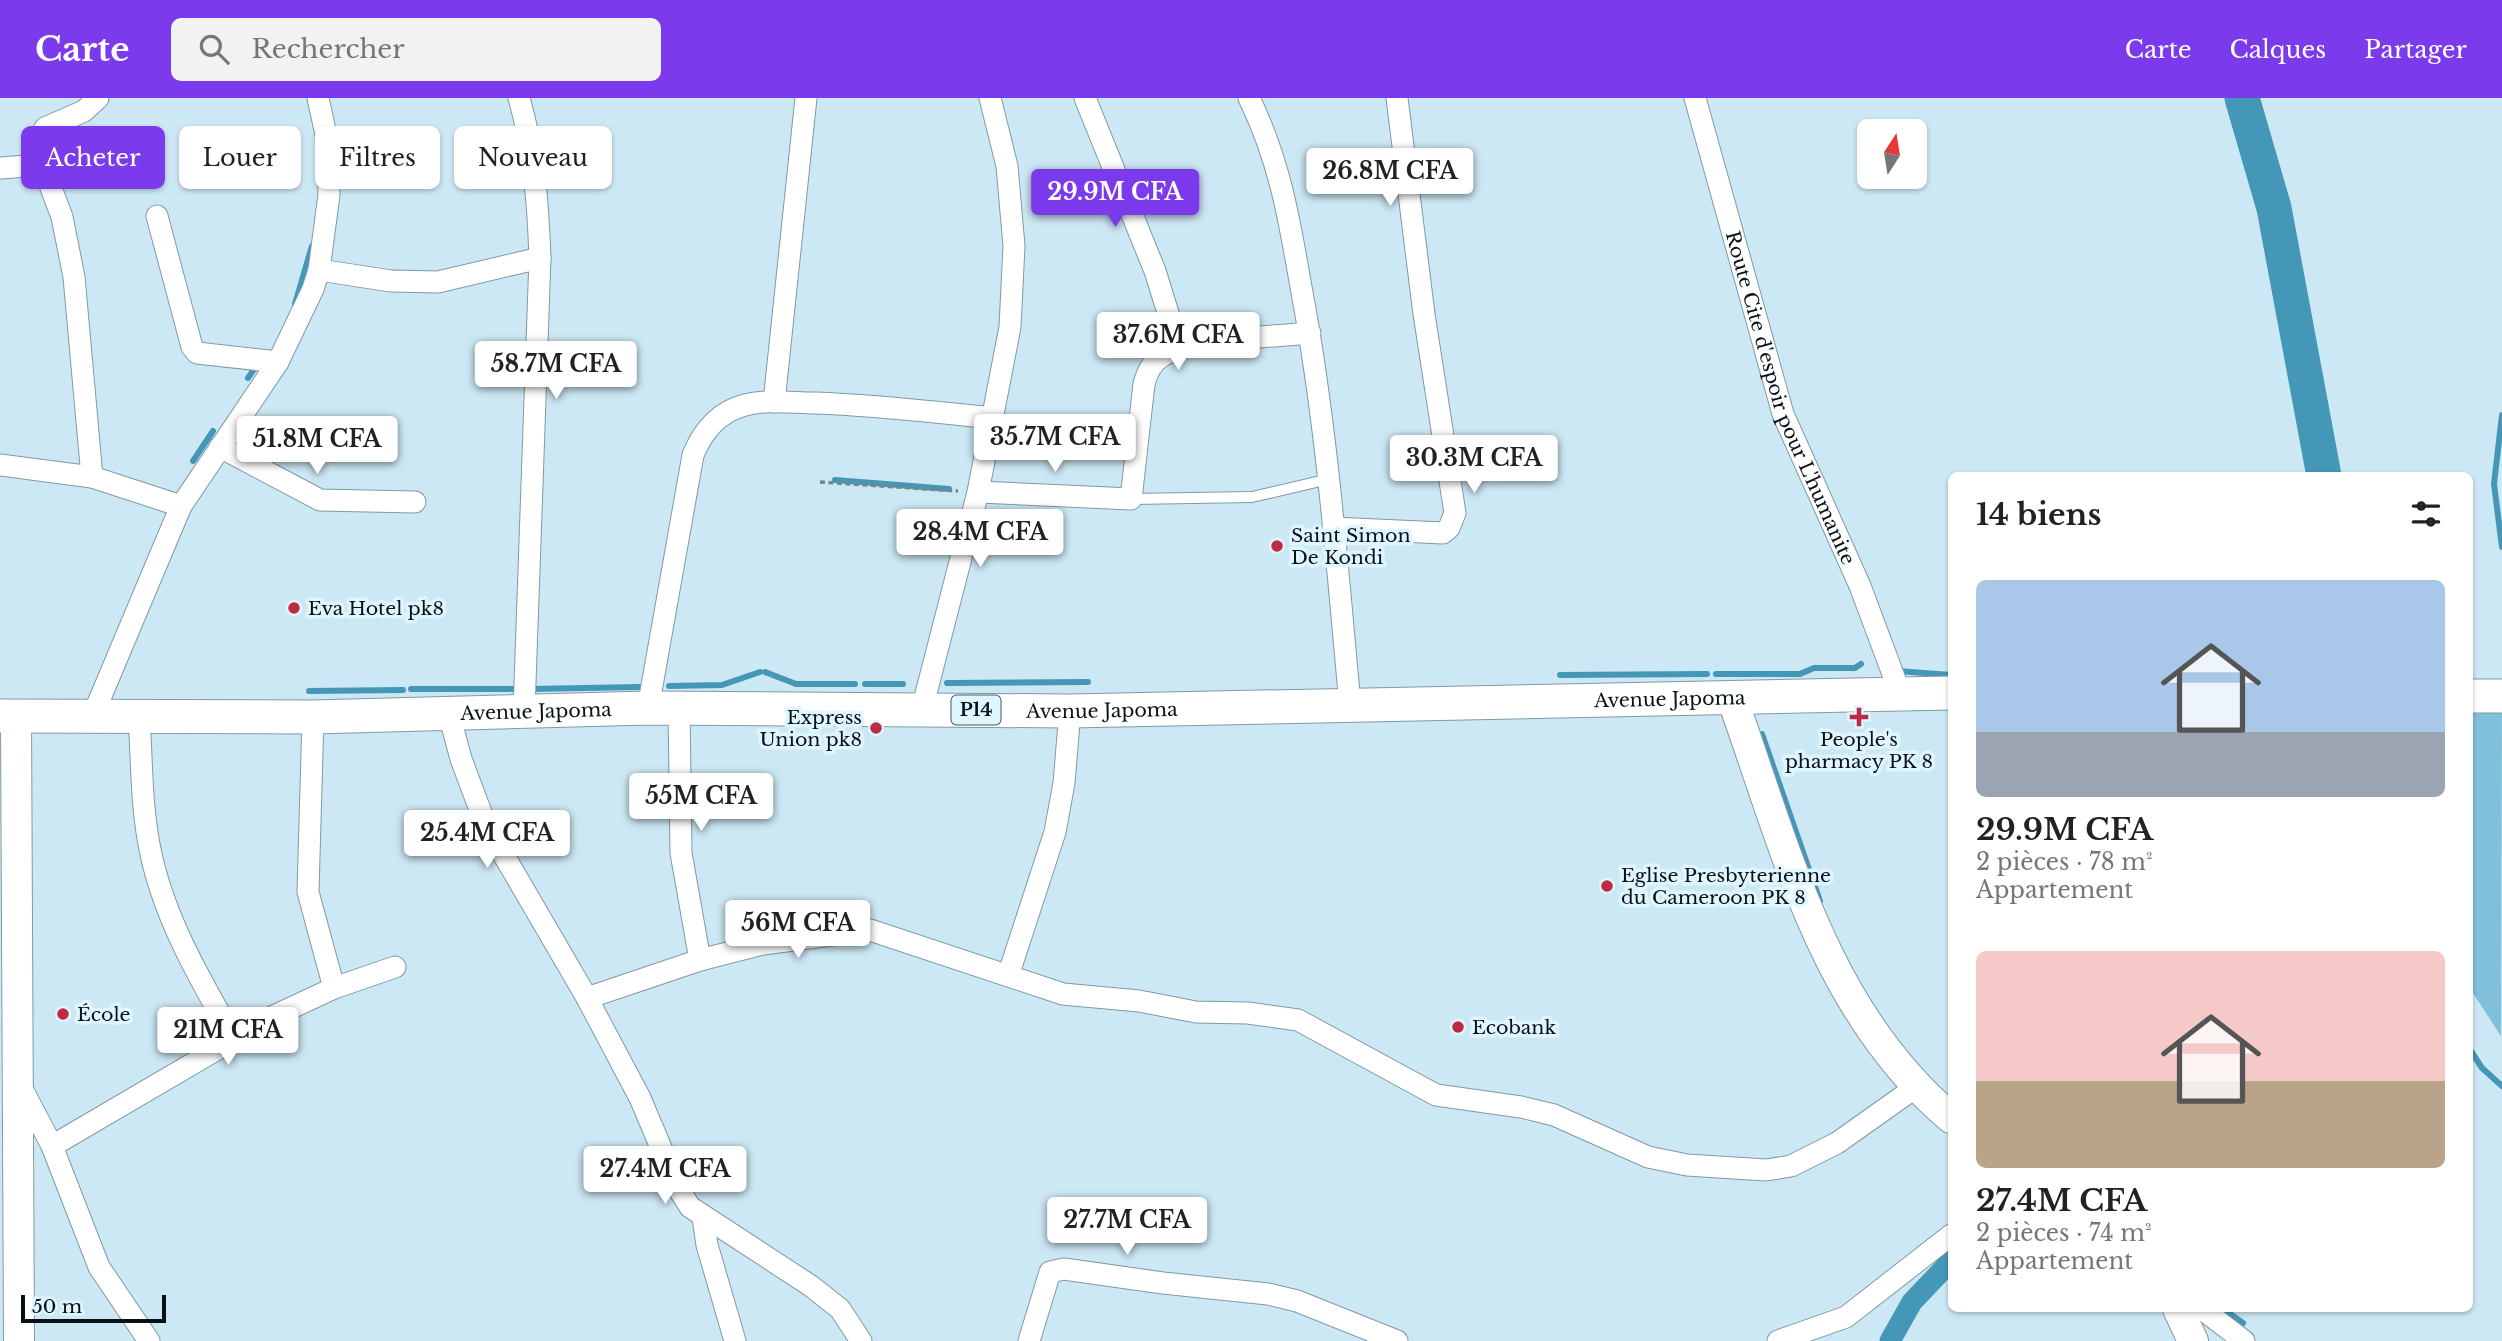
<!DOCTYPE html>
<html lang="fr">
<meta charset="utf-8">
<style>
:root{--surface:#fff;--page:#f2f2f2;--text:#222;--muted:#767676;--accent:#7c3aed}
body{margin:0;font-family:"Libre Baskerville",serif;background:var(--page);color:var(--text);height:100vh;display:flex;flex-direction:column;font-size:26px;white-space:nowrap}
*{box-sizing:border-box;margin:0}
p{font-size:23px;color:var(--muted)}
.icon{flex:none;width:38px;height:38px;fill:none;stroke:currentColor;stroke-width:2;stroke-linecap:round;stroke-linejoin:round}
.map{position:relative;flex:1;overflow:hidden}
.details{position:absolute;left:1948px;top:374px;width:525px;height:840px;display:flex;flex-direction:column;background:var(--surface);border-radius:10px;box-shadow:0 2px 5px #0004}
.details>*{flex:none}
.top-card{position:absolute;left:21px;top:28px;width:665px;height:63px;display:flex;gap:14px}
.needle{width:46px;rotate:12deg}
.buttons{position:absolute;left:1857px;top:21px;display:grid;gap:14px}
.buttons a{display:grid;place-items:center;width:70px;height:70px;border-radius:10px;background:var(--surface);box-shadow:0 2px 5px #0004;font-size:35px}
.scale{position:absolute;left:21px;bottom:18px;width:145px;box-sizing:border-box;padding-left:7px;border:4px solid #081216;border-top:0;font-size:19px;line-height:24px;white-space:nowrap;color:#081216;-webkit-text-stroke:5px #dff5ff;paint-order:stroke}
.price{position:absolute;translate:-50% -60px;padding:0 16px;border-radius:7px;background:#fff;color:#222;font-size:23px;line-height:46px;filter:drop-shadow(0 2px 4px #0008)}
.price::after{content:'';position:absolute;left:50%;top:42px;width:21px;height:16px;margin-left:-10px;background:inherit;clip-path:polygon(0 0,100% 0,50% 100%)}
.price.selected{background:var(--accent);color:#fff}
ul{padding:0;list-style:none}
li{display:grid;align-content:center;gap:14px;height:371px;padding:0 28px}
li span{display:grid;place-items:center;height:217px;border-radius:10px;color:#555}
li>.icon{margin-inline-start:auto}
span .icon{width:126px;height:126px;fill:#fffc;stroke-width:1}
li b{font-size:30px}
h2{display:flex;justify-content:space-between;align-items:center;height:84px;padding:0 28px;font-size:30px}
.pill{padding:0 24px;border-radius:10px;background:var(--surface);box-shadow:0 2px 5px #0004;font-size:24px;line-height:63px}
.pill.selected{background:var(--accent);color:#fff}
header{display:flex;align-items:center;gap:42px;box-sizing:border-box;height:98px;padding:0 35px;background:var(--accent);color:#fff}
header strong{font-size:33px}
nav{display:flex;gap:38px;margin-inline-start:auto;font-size:24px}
.search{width:490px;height:63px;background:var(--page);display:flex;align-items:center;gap:18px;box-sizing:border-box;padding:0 24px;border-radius:10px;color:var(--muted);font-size:26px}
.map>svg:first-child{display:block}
.green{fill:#80c0db}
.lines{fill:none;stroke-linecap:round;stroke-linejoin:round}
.stream{stroke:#4597b8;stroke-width:6}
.canal{stroke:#4597b8;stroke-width:21}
.river{stroke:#4597b8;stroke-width:35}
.lane-casing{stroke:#8099a5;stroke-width:12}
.street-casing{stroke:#8099a5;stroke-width:23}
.secondary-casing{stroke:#8099a5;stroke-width:32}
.primary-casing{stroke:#8099a5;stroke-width:35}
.path{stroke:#738790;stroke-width:3.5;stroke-dasharray:5 3.5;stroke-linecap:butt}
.lane{stroke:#fff;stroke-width:10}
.street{stroke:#fff;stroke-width:21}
.secondary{stroke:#fff;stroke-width:30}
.primary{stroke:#fff;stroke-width:33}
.poi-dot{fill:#bc2b43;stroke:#dff5ff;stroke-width:2.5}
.labels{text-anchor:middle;stroke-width:7;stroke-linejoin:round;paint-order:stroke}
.shield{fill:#dff5ff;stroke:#48565c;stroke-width:2}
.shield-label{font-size:18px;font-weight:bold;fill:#081216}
.street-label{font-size:19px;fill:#081216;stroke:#dff5ff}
.poi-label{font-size:19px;fill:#081216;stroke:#dff5ff;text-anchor:start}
</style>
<header>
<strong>Carte</strong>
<div class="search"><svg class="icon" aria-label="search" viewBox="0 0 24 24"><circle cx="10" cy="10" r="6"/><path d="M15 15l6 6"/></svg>Rechercher</div>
<nav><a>Carte</a><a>Calques</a><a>Partager</a></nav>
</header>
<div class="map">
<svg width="2502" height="1243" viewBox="0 0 2502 1243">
<rect width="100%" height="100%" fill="#cde8f5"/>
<path class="green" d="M2469,609H2502L2501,938L2469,889Z"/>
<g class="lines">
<path class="stream" d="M295,206L312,148
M248,280L257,267
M2502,317L2494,386L2502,449
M193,363L213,333
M835,382L949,391
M1897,573L1951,577
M765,574L796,586H855
M1716,576H1800L1814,570H1855L1861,566
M1560,577L1707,576
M947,585L1088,584
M865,586H903
M669,588L722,587L760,574
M411,591H515
M530,591L639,589
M309,593L403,592
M1762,636L1820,803
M2469,950L2482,970L2502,988
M2223,1211L2243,1225"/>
<path class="canal" d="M1890,1243L1912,1204L1951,1163"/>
<path class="river" d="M2242,0L2274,110L2324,378"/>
<g class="lane-casing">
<path id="lane" d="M1131,401L1252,399L1329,381"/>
</g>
<g class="street-casing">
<g id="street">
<path d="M519,0C534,52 538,105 540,160L524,613"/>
<path d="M1085,0L1155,173L1179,250"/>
<path d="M1249,0C1280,64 1289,120 1301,189C1327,327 1337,467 1350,606"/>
<path id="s1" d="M1695,0L1783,316L1860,488L1900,595"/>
<path d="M0,70L41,67"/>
<path d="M157,118L192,249L197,255L278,264"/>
<path d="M319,172L391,183L438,184L540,160"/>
<path d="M774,304L806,0"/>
<path d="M220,349L320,402L415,404"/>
<path d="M0,367L92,379L181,408"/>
<path d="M92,379L74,179L62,119L36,50L45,30L84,13L98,0"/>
<path d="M978,394L1131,401L1144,286C1147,275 1151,265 1161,259C1190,240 1272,239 1310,235"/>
<path d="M1333,430L1443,435L1449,430L1455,415L1424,216L1397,0"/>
<path d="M648,610L693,357C703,333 718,314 745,307C767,301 793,305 815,305C875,307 934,314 993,320"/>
<path d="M679,610L681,755L700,862"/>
<path d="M922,611L978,394L1010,229L1014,148L1007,68L990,0"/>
<path d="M449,616L461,661L485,725L587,900L640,1000L678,1090L690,1109L811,1188L840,1211L861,1243"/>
<path d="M93,617L181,408L278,264L313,191L319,172L329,97L328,46L318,0"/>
<path d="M139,618C142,664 141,711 151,756C165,822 201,883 234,941"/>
<path d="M313,619L308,794L334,890"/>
<path d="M1009,875L1055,734L1064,685L1070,613"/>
<path d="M587,900L700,862L763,846L870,832L1063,896L1139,903L1196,914L1248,915L1298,922L1436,997L1521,1009L1554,1017L1648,1059L1687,1067L1766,1072L1791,1068L1837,1045L1916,989"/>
<path d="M20,987L52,1048L99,1169L149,1243"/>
<path d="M52,1048L274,918L334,890L395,869"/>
<path d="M703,1120L707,1147L735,1243"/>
<path d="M2202,1211L2244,1243"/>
<path d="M1029,1243L1050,1174L1064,1171L1163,1185L1268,1196L1297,1203L1397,1243"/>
<path d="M1778,1243L1846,1219L1951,1137"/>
</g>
</g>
<g class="secondary-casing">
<path id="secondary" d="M1732,600C1786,751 1824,913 1951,1020
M16,618L19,1243
M2178,1211L2193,1243"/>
</g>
<g class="primary-casing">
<g id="primary">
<path d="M2469,598H2502"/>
<path id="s2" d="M0,618L313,619L648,610L1070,613L1951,595"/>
</g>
</g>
<path class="path" d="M820,384L958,393"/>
<use href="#lane" class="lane"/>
<use href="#street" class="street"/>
<use href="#secondary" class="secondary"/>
<use href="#primary" class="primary"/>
</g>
<g class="poi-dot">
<circle cx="1277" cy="448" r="7"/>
<circle cx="294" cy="510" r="7"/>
<path d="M1855.5 608.5h7v7h7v7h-7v7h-7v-7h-7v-7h7z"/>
<circle cx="876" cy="630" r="7"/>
<circle cx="1607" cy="788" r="7"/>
<circle cx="63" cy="916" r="7"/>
<circle cx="1458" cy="929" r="7"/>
</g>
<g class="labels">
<rect class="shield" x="951.5" y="597.5" width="49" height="29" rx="5"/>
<g class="shield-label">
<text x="976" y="618">P14</text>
</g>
<g class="street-label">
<text dy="7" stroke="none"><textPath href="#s1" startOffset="315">Route Cite d'espoir pour L'humanite</textPath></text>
<text dy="7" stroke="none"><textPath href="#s2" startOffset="1670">Avenue Japoma</textPath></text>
<text dy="7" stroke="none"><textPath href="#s2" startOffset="1102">Avenue Japoma</textPath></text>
<text dy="7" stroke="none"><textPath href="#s2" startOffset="536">Avenue Japoma</textPath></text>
</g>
<g class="poi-label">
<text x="1291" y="444">Saint Simon<tspan x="1291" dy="22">De Kondi</tspan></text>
<text x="308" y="517">Eva Hotel pk8</text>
<text x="862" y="626" text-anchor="end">Express<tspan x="862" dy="22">Union pk8</tspan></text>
<text x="1859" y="648" text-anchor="middle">People's<tspan x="1859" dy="22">pharmacy PK 8</tspan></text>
<text x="1621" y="784">Eglise Presbyterienne<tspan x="1621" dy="22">du Cameroon PK 8</tspan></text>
<text x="77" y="923">École</text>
<text x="1472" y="936">Ecobank</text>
</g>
</g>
</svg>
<div class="buttons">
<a><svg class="needle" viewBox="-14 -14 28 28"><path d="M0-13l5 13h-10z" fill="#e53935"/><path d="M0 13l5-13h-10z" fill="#767676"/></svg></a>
</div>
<div class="scale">50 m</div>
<b class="price" style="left:1390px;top:110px">26.8M CFA</b>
<b class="price selected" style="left:1115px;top:131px">29.9M CFA</b>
<b class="price" style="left:1178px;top:274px">37.6M CFA</b>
<b class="price" style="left:556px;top:303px">58.7M CFA</b>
<b class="price" style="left:1055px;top:376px">35.7M CFA</b>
<b class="price" style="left:317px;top:378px">51.8M CFA</b>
<b class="price" style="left:1474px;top:397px">30.3M CFA</b>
<b class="price" style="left:980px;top:471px">28.4M CFA</b>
<b class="price" style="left:701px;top:735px">55M CFA</b>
<b class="price" style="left:487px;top:772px">25.4M CFA</b>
<b class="price" style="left:798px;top:862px">56M CFA</b>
<b class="price" style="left:228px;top:969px">21M CFA</b>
<b class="price" style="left:665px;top:1108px">27.4M CFA</b>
<b class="price" style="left:1127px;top:1159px">27.7M CFA</b>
<div class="top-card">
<a class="pill selected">Acheter</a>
<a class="pill">Louer</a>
<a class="pill">Filtres</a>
<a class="pill">Nouveau</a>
</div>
<section class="details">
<h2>14 biens<svg class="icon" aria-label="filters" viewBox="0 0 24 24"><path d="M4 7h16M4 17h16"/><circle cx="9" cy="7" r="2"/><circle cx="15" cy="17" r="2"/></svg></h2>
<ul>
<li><span style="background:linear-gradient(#a9c7e8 70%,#9aa5b1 0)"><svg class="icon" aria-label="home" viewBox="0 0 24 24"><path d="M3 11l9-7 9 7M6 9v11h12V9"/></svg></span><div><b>29.9M CFA</b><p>2 pièces · 78 m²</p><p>Appartement</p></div></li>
<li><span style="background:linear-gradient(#f6c9c9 60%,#b9a48a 0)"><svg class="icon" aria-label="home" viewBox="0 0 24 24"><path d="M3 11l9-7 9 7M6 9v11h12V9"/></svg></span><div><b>27.4M CFA</b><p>2 pièces · 74 m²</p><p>Appartement</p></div></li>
</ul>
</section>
</div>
